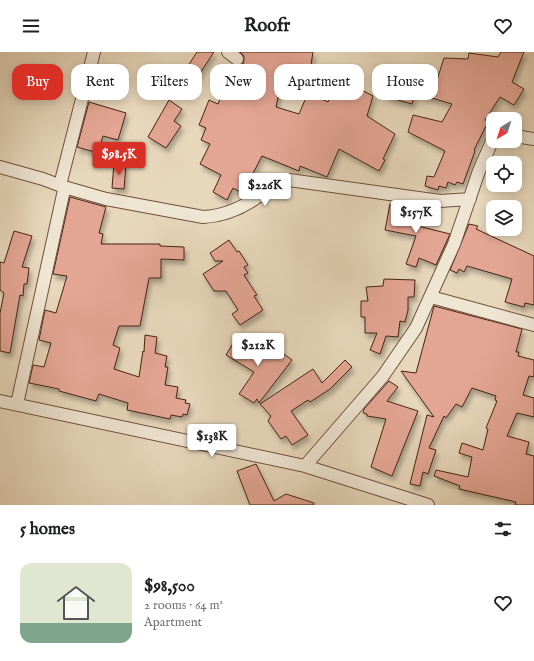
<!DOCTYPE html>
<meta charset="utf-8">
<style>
:root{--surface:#fff;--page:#f6f6f6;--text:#202124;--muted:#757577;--accent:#d93025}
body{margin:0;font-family:"IM FELL English",serif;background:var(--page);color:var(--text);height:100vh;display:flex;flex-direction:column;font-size:15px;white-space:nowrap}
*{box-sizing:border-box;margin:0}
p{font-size:13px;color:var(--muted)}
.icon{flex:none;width:22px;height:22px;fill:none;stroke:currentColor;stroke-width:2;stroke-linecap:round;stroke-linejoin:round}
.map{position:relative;height:453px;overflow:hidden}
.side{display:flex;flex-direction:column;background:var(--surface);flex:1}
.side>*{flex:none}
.hud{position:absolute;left:12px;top:12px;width:510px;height:36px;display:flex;gap:8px}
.needle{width:26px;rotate:218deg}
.fabs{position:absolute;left:486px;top:60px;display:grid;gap:8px}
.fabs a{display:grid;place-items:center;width:36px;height:36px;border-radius:8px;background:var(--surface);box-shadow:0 2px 10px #0003;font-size:20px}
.price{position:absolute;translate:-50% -34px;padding:0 9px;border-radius:4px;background:#fff;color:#222;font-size:13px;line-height:26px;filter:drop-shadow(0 1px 2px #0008)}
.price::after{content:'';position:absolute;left:50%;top:24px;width:12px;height:9px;margin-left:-6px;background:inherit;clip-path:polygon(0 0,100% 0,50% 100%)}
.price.selected{background:var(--accent);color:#fff}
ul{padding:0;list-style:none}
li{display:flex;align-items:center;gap:12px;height:100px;padding:0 20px}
li span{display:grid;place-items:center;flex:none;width:112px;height:80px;border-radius:12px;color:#555}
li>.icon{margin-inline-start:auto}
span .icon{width:48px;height:48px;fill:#fffc;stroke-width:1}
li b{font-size:17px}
h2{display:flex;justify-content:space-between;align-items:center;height:48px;padding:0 20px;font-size:17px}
.tag{padding:0 14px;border-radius:12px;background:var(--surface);box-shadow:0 2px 10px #0003;font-size:14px;line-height:36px}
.tag.selected{background:var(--accent);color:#fff}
header{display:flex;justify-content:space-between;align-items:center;height:52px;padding:0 20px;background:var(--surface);font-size:18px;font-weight:800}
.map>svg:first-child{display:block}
.building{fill:#e3a594;stroke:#45240f;filter:url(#shadow)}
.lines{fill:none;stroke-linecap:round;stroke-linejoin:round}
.minor-casing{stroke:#6e513a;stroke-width:14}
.minor{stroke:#efe5d3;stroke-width:12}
</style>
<header><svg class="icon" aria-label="menu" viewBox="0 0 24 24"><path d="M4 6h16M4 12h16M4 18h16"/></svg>Roofr<svg class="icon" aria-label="heart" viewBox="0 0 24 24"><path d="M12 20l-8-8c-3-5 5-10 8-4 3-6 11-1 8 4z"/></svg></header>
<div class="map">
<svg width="534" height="453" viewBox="0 0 534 453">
<defs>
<filter id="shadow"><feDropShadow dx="2.5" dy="4.5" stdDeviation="2" flood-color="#0004"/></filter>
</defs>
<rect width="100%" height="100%" fill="#e7d7bb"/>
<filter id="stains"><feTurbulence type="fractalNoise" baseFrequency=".005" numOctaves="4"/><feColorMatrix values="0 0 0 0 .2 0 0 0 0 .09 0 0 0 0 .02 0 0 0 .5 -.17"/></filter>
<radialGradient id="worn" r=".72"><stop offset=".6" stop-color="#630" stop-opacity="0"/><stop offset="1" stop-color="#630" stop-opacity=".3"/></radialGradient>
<path class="building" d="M197,0H214L196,27L184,20Z
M240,0H313L308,32L282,27L276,55L299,62L308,41L328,50L339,26L373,44L367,64L395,82L383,107L385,108L379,119L339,97L327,125L300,114L299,119L262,104L249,129L252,130L246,143L233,136L227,148L213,140L221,123L200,112L210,92L201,88L206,76L199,73L209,48L218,52L223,40L231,44L237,14L243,12L244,8V4Z
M501,0H524L512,30L524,37L514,53L500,45L485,68L488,70L474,98L475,99L463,132L457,130L455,133L448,130L446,136L439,134L438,138L425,134L427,124L434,125L445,99L408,80L413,63L442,70L452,52L415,41L412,52L387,45L394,20L435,34L444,6L468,7L469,1L498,5Z
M169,48L182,57L174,69L181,74L166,96L148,85Z
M89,50L126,61L118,88L103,84L98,101L77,95Z
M114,111L126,112L124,137L112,136Z
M70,145L106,155L99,181L103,182L101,192H160V194L184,195V208L161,207V226H149L140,274H119L113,293L120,296L114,317L139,325L143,299L144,300L145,283L157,285L155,301L167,304L165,315H168L165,333L178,335L176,346L186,348L185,351L190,352L187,363L183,362L182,365L171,363L170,367L127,358L128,351L99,342L96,349L59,339V337L29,331L33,313L44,315L51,291L39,288L45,258L56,261L67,224L53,222Z
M396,150L417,153L414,173L450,182L436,213L419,206L416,215L406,212L416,184L385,178L390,152L395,153Z
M469,172L478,174L476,177L534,204V253L525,251L524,255L505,250L512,227L467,214L464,220L459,217L457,221L450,218Z
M14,179L32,184L22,215L29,216L27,232H24L23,244L20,243L10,301L0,299V261L4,241L0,238V210L4,211Z
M229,188L237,200L239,199L248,213L244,215L248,221L244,223L257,243L254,244L263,258L240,273L232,262L238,258L226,239H214L203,222L223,209H215L210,201Z
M384,227L415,228L414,245H408V258L405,270L400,269L398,285L386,284L380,302L370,298L377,281H365V265H361V249H368L366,235L383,234Z
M434,254L522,277L516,300H519L518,304L534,308V325L529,324L523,343L534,346V365L517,361L507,384L529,390L526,402L534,404V453H515L516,450L459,437L460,434L434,424L436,418L468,425L472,405L459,401L462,391L483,398L488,377L486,376L497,349L495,348L496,344L472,336L462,355L456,352L446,366L444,364L429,396L436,398L428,422L423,420L420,434L410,432L427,363L434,365L401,319L416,321Z
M238,283L267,301L273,294L292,308L259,351L257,347L254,351L239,342L254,320L226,303Z
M345,308L352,315L330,337L310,350L308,348L291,359L308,383L292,393L286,384L281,387L268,369L271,364L260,352L313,317L322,331Z
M389,329L398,335L387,349L418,359L392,424L371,415L386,367L367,364V362L363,361L364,357Z
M256,412L274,449L286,442L314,451V453H250L237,419Z"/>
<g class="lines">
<g class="minor-casing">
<path id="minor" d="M228,0L237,7
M515,84L534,87
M0,115L43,127L64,135V138L17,352
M60,133L94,0
M64,135L106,147L203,165C222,164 240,157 256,146C267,139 276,131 289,128L440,149L470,147
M431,245L534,273
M0,349L305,414L428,453
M305,414L383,324L416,276L454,192L479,119L493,87"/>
</g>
<use href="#minor" class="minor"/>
</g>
<rect width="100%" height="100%" filter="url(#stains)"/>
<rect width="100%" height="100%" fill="url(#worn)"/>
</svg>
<div class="fabs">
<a><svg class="needle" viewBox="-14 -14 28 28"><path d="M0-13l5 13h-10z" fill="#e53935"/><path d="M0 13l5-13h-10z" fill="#757577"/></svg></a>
<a><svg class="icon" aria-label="locate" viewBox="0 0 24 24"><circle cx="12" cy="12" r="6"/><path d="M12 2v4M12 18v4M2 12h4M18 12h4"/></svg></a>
<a><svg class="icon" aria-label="layers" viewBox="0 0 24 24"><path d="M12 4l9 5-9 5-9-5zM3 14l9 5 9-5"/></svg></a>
</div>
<b class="price selected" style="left:119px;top:124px">$98.5K</b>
<b class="price" style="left:265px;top:155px">$226K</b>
<b class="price" style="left:416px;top:182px">$157K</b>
<b class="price" style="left:258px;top:315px">$212K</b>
<b class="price" style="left:212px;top:406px">$138K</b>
<div class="hud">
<a class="tag selected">Buy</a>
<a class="tag">Rent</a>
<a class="tag">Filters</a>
<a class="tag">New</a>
<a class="tag">Apartment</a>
<a class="tag">House</a>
</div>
</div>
<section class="side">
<h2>5 homes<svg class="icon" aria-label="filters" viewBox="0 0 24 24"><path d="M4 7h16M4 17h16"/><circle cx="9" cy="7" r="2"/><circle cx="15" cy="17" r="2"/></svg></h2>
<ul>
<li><span style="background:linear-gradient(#dfe7d0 75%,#7fa58c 0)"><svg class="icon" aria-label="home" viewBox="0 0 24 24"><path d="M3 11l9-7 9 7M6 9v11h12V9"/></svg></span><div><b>$98,500</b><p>2 rooms · 64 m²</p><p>Apartment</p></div><svg class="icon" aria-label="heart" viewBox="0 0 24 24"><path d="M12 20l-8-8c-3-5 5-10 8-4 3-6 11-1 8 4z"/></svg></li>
</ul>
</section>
